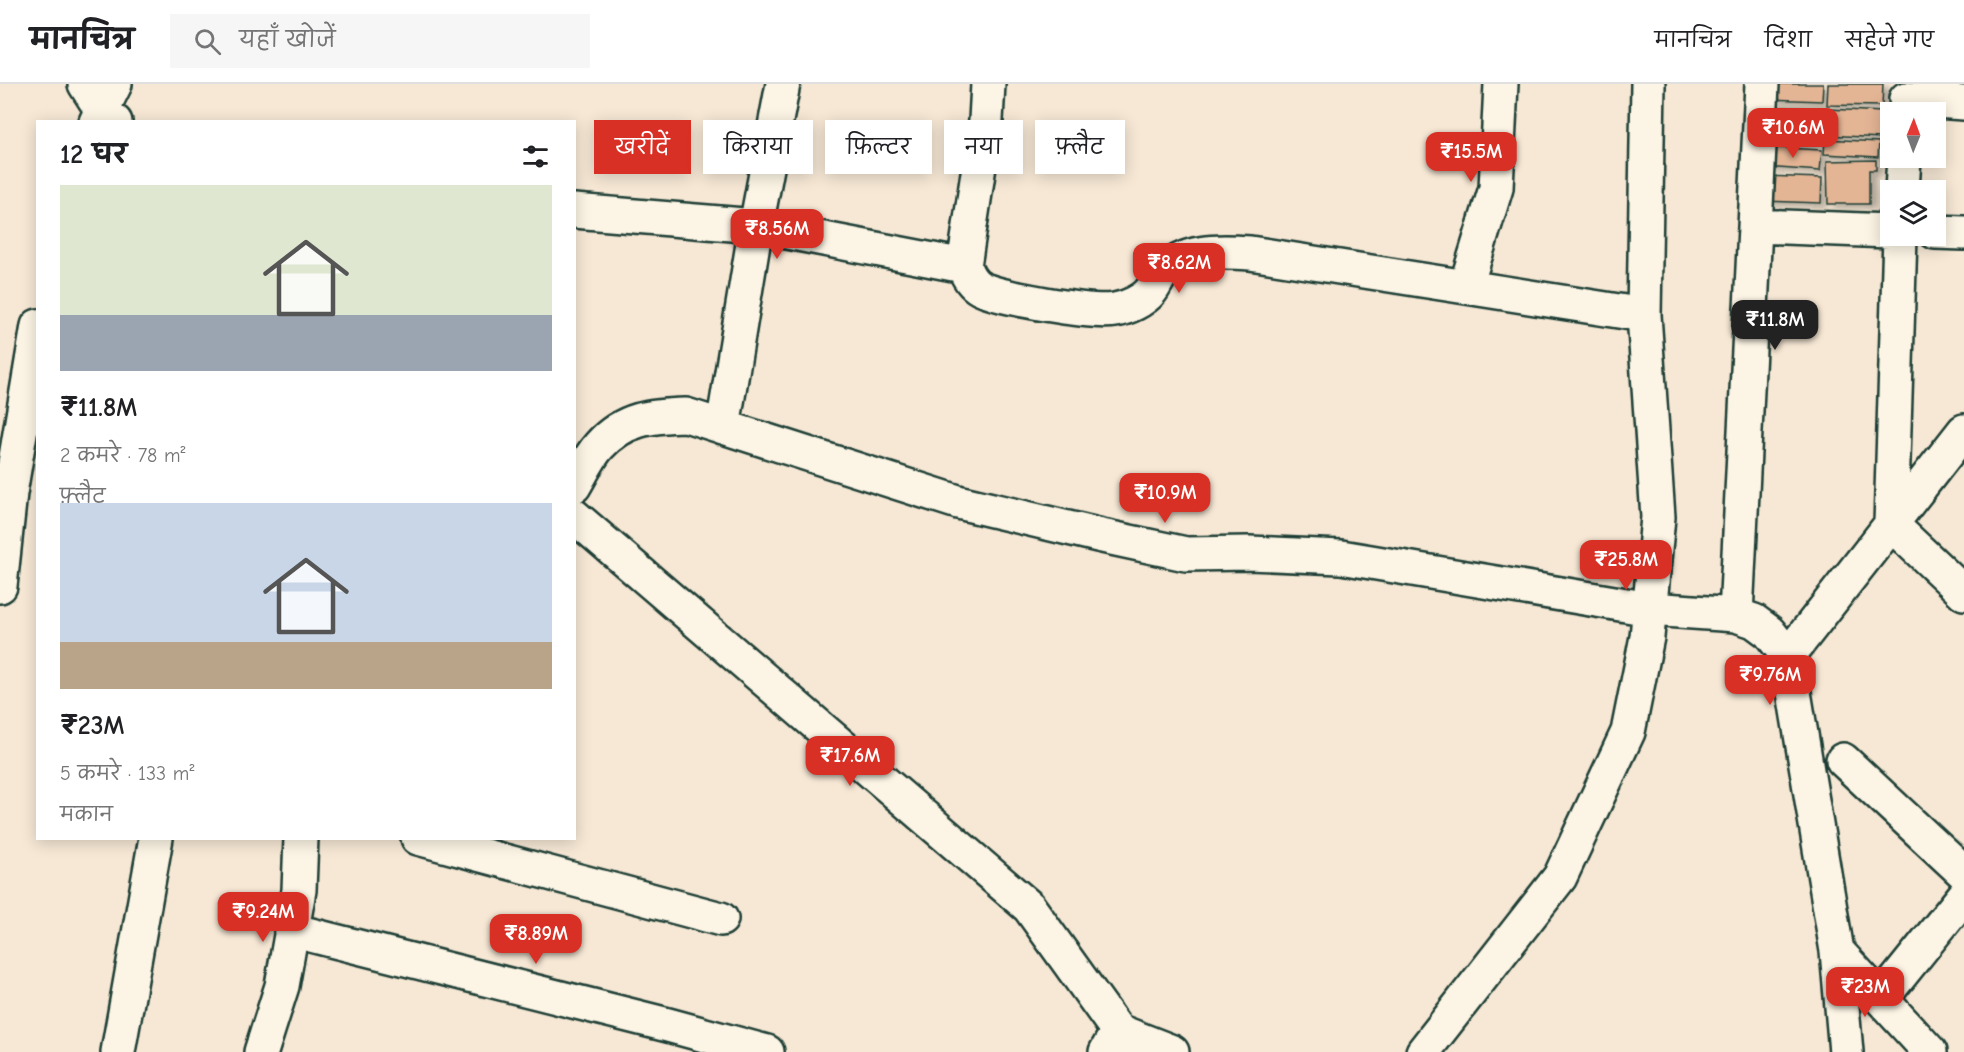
<!DOCTYPE html>
<html lang="hi">
<meta charset="utf-8">
<style>
:root{--surface:#fff;--page:#f6f6f6;--text:#202124;--muted:#757577;--line:#e0e0e0;--accent:#d93025}
body{margin:0;font-family:"Comic Neue","Playpen Sans Deva",sans-serif;background:var(--page);color:var(--text);height:100vh;display:flex;flex-direction:column;font-size:22px;white-space:nowrap}
*{box-sizing:border-box;margin:0}
p{font-size:20px;color:var(--muted)}
.icon{flex:none;width:33px;height:33px;fill:none;stroke:currentColor;stroke-width:2;stroke-linecap:round;stroke-linejoin:round}
.map{position:relative;flex:1;overflow:hidden}
.details{position:absolute;left:36px;top:36px;width:540px;height:720px;display:flex;flex-direction:column;background:var(--surface);border-radius:0px;box-shadow:0 3px 15px #0003}
.details>*{flex:none}
.guide{position:absolute;left:594px;top:36px;width:570px;height:54px;display:flex;gap:12px}
.needle{width:39px;rotate:1deg}
.fabs{position:absolute;left:1880px;top:18px;display:grid;gap:12px}
.fabs a{display:grid;place-items:center;width:66px;height:66px;border-radius:0px;background:var(--surface);box-shadow:0 3px 15px #0003;font-size:30px}
.price{position:absolute;translate:-50% -51px;padding:0 14px;border-radius:12px;background:var(--accent);color:#fff;font-size:20px;line-height:39px;filter:drop-shadow(0 2px 3px #0008)}
.price::after{content:'';position:absolute;left:50%;top:36px;width:18px;height:14px;margin-left:-9px;background:inherit;clip-path:polygon(0 0,100% 0,50% 100%)}
.price.selected{background:#222;color:#fff}
ul{padding:0;list-style:none}
li{display:grid;align-content:center;gap:12px;height:318px;padding:0 24px}
li span{display:grid;place-items:center;height:186px;border-radius:0px;color:#555}
li>.icon{margin-inline-start:auto}
span .icon{width:108px;height:108px;fill:#fffc;stroke-width:1}
li b{font-size:26px}
h2{display:flex;justify-content:space-between;align-items:center;height:72px;padding:0 24px;font-size:26px}
.chip{padding:0 21px;border-radius:0px;background:var(--surface);box-shadow:0 3px 15px #0003;font-size:21px;line-height:54px}
.chip.selected{background:var(--accent);color:#fff}
header{display:flex;align-items:center;gap:36px;box-sizing:border-box;height:84px;padding:0 30px;background:var(--surface);border-bottom:2px solid var(--line)}
header strong{font-size:28px}
nav{display:flex;gap:33px;margin-inline-start:auto;font-size:21px}
.search{width:420px;height:54px;background:var(--page);display:flex;align-items:center;gap:15px;box-sizing:border-box;padding:0 21px;border-radius:0px;color:var(--muted);font-size:22px}
.map>svg:first-child{display:block}
.building{fill:#e4b595;stroke:#1f3d34;stroke-width:1.5;filter:url(#shadow)}
.lines{fill:none;stroke-linecap:round;stroke-linejoin:round}
.street-casing{stroke:#1f3d34;stroke-width:38}
.secondary-casing{stroke:#1f3d34;stroke-width:38}
.street{stroke:#fcf5e5;stroke-width:33}
.secondary{stroke:#fcf5e5;stroke-width:33}
</style>
<header>
<strong>मानचित्र</strong>
<div class="search"><svg class="icon" aria-label="search" viewBox="0 0 24 24"><circle cx="10" cy="10" r="6"/><path d="M15 15l6 6"/></svg>यहाँ खोजें</div>
<nav><a>मानचित्र</a><a>दिशा</a><a>सहेजे गए</a></nav>
</header>
<div class="map">
<svg width="1964" height="968" viewBox="0 0 1964 968">
<defs>
<filter id="shadow"><feDropShadow dx="6" dy="4" stdDeviation="3" flood-color="#0004"/></filter>
</defs>
<rect width="100%" height="100%" fill="#f7e8d5"/>
<filter id="ink" filterUnits="userSpaceOnUse"><feTurbulence type="fractalNoise" baseFrequency=".0167" numOctaves="2"/><feDisplacementMap in="SourceGraphic" scale="12" xChannelSelector="R" yChannelSelector="G"/><feConvolveMatrix kernelMatrix="1 2 1 2 8 2 1 2 1" color-interpolation-filters="sRGB"/></filter>
<g filter="url(#ink)">
<path class="building" d="M1769,0H1823L1822,17L1768,15Z
M1828,0H1883L1882,22L1827,21Z
M1770,23L1821,24V48L1769,46Z
M1828,25L1882,28L1881,54L1827,51Z
M1825,55L1879,58L1878,73L1824,70Z
M1766,63L1822,66L1820,87L1765,83Z
M1876,76V86H1869V120H1828L1827,77Z
M1764,92L1822,94L1821,119L1763,117Z"/>
<g class="lines">
<g class="street-casing">
<path id="street" d="M988,0L986,36L964,182C967,191 971,199 980,204C1000,214 1093,230 1115,226C1127,224 1143,217 1151,207C1155,202 1157,196 1161,191C1183,165 1219,167 1250,169L1644,231
M1906,15L1964,19
M96,38L115,0
M1902,106L1904,74
M574,127L756,142L964,182
M1756,142L1890,147
M1935,148L1964,149
M1900,152L1891,440L1964,509
M1466,202L1496,104L1501,0
M723,343L756,142L783,0
M574,402C582,389 589,373 599,362C624,334 651,332 686,331L958,418L1102,452L1186,470L1249,469L1341,473L1650,525L1736,531L1754,537L1769,548L1788,572
M0,502L10,409L38,242
M1736,531L1762,0
M1843,676L1964,789
M418,754L721,835
M291,846L668,941L767,968
M1837,867L1930,968
M1882,914L1964,812
M118,968L156,754
M261,968L282,902L299,806L301,754
M1106,968L1118,947L1172,968
M1423,968L1560,793L1628,648L1647,553L1658,433L1644,231L1648,0
M1846,968L1837,867L1788,572L1964,347"/>
</g>
<g class="secondary-casing">
<path id="secondary" d="M85,0L101,25L115,38
M574,432L1029,823L1133,968"/>
</g>
<use href="#street" class="street"/>
<use href="#secondary" class="secondary"/>
</g>
</g>
</svg>
<div class="fabs">
<a><svg class="needle" viewBox="-14 -14 28 28"><path d="M0-13l5 13h-10z" fill="#e53935"/><path d="M0 13l5-13h-10z" fill="#757577"/></svg></a>
<a><svg class="icon" aria-label="layers" viewBox="0 0 24 24"><path d="M12 4l9 5-9 5-9-5zM3 14l9 5 9-5"/></svg></a>
</div>
<b class="price" style="left:1793px;top:75px">₹10.6M</b>
<b class="price" style="left:1471px;top:99px">₹15.5M</b>
<b class="price" style="left:777px;top:176px">₹8.56M</b>
<b class="price" style="left:1179px;top:210px">₹8.62M</b>
<b class="price selected" style="left:1775px;top:267px">₹11.8M</b>
<b class="price" style="left:1165px;top:440px">₹10.9M</b>
<b class="price" style="left:1626px;top:507px">₹25.8M</b>
<b class="price" style="left:1770px;top:622px">₹9.76M</b>
<b class="price" style="left:850px;top:703px">₹17.6M</b>
<b class="price" style="left:263px;top:859px">₹9.24M</b>
<b class="price" style="left:536px;top:881px">₹8.89M</b>
<b class="price" style="left:1865px;top:934px">₹23M</b>
<div class="guide">
<a class="chip selected">खरीदें</a>
<a class="chip">किराया</a>
<a class="chip">फ़िल्टर</a>
<a class="chip">नया</a>
<a class="chip">फ़्लैट</a>
</div>
<section class="details">
<h2>12 घर<svg class="icon" aria-label="filters" viewBox="0 0 24 24"><path d="M4 7h16M4 17h16"/><circle cx="9" cy="7" r="2"/><circle cx="15" cy="17" r="2"/></svg></h2>
<ul>
<li><span style="background:linear-gradient(#dfe7d0 70%,#9aa5b1 0)"><svg class="icon" aria-label="home" viewBox="0 0 24 24"><path d="M3 11l9-7 9 7M6 9v11h12V9"/></svg></span><div><b>₹11.8M</b><p>2 कमरे · 78 m²</p><p>फ़्लैट</p></div></li>
<li><span style="background:linear-gradient(#c9d6e8 75%,#b9a48a 0)"><svg class="icon" aria-label="home" viewBox="0 0 24 24"><path d="M3 11l9-7 9 7M6 9v11h12V9"/></svg></span><div><b>₹23M</b><p>5 कमरे · 133 m²</p><p>मकान</p></div></li>
</ul>
</section>
</div>
